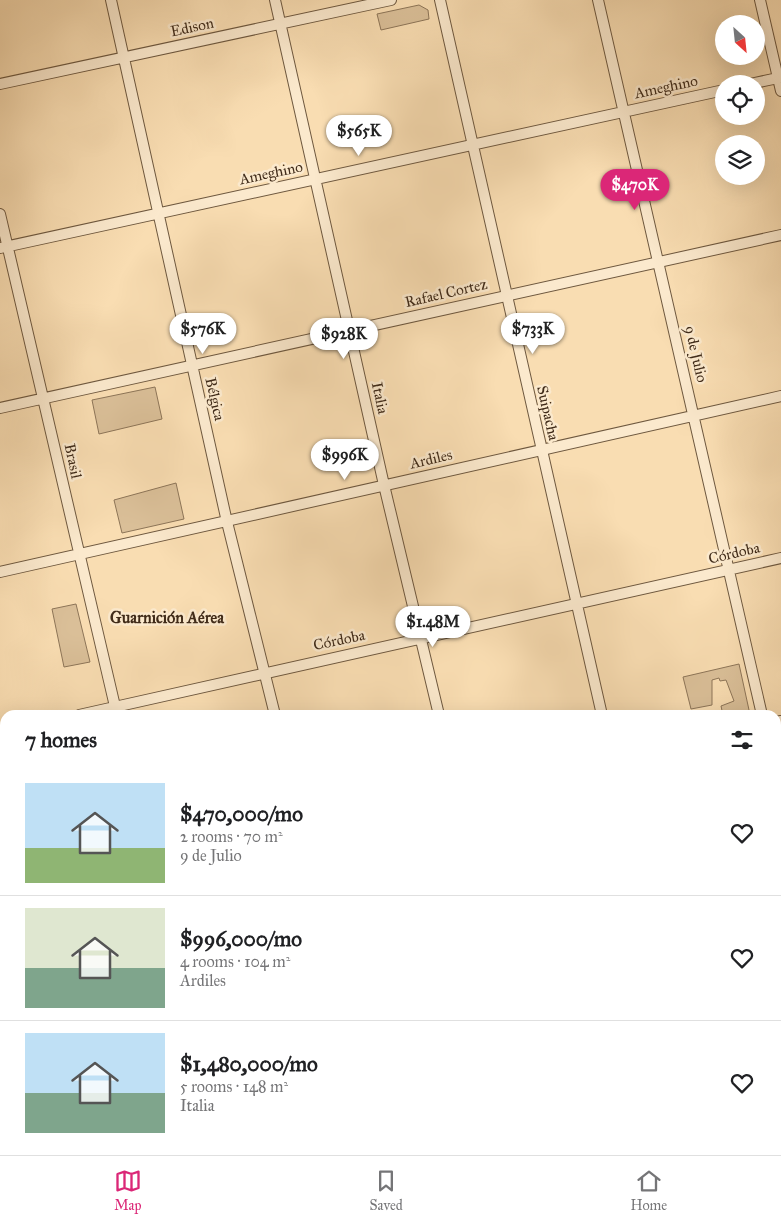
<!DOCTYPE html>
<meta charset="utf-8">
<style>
:root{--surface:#fff;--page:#f2f2f2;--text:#202124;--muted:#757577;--line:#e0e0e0;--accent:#db2777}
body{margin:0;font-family:"IM FELL Great Primer",serif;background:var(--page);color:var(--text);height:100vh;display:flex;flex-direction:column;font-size:19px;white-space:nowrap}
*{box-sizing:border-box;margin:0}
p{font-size:16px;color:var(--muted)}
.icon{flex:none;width:28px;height:28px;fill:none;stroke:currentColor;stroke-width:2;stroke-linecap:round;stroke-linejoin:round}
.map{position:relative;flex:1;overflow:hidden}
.sheet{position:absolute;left:0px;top:710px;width:781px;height:445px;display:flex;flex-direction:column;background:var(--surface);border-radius:15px 15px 0 0;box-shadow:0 5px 20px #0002}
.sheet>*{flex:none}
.needle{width:32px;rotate:153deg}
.controls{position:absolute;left:715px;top:15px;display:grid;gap:10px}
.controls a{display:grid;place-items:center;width:50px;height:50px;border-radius:50%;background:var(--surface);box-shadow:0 5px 20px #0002;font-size:25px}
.price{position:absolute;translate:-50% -42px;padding:0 11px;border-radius:18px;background:#fff;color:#222;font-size:16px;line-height:32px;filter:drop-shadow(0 1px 2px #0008)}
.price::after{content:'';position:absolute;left:50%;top:30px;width:15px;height:11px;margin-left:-8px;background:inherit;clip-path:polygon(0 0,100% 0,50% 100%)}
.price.current{background:var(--accent);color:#fff}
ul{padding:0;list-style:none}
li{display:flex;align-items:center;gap:15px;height:125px;padding:0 25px}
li+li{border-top:1px solid var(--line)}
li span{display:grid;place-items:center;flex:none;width:140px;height:100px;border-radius:0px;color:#555}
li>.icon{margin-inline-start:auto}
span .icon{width:60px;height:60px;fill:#fffc;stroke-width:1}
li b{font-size:21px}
h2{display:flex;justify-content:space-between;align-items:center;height:60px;padding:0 25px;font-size:21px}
.menu{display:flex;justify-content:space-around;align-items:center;height:70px;border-top:1px solid var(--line);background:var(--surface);font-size:14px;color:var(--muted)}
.menu a{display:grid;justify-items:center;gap:2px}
.menu .current{color:var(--accent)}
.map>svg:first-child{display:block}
.green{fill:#dabf98;stroke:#8d7558}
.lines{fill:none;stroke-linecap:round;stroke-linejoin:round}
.minor-casing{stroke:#6e583f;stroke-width:12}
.minor{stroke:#fbe9cd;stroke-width:10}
.labels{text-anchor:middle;stroke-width:5;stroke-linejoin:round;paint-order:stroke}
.street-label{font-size:15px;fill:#402b19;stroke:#fbe9cd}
.neighbourhood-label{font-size:16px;font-weight:bold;fill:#402b19;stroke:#fbe9cd}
</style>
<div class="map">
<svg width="781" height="1155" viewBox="0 0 781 1155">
<rect width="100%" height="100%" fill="#f9ddb2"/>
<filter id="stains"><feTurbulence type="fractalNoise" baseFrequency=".004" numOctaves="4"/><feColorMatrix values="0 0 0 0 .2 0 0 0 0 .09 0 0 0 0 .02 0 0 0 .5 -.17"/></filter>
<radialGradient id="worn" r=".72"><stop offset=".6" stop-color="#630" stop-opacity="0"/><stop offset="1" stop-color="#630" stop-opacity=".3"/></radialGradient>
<path class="green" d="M419,5L428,10L429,19L381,30L377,14Z
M155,387L162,419L99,434L92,400Z
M176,483L184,519L122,533L114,500Z
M76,604L90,662L64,667L52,609Z
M739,664L749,710L745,715H723L721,706L734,701L726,680L720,681L719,678L712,680V705L691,709L683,677Z"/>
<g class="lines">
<g class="minor-casing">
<path id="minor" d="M111,0L227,522L275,715
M275,0L384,485L439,715
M440,0L602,715
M598,0L762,715
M760,0L781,91
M0,84L391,0
M750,84L778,78
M0,214L117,715
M0,248L724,90
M0,408L781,235
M0,572L781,396
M79,715L781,558
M776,722L781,721
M0,732L5,731
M776,777L781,798
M776,884L781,883
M0,895L5,894
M0,915L5,937
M776,1046L781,1045
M0,1054L5,1053
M53,1150L55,1155
M214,1150L215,1155
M378,1150L379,1155
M539,1150L541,1155
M701,1150L702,1155
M280,1155L301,1150"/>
</g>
<use href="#minor" class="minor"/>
</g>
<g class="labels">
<g class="street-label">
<text transform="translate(192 27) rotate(-12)" y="5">Edison</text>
<text transform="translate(666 87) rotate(-12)" y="5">Ameghino</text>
<text transform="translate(271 173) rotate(-12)" y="5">Ameghino</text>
<text transform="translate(446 293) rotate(-13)" y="5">Rafael Cortez</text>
<text transform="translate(696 354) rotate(77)" y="5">9 de Julio</text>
<text transform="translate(380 398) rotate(78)" y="5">Italia</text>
<text transform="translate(215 399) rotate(77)" y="5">Bélgica</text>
<text transform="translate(548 413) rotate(77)" y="5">Suipacha</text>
<text transform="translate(431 459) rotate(-13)" y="5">Ardiles</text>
<text transform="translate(73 461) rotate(78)" y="5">Brasil</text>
<text transform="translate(734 553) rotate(-13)" y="5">Córdoba</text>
<text transform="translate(339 640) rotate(-12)" y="5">Córdoba</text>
</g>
<g class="neighbourhood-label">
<text x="167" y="623">Guarnición Aérea</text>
</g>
</g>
<rect width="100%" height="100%" filter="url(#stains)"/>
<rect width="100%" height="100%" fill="url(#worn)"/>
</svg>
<div class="controls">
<a><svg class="needle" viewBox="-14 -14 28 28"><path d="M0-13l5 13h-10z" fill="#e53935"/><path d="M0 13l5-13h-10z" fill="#757577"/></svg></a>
<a><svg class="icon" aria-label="locate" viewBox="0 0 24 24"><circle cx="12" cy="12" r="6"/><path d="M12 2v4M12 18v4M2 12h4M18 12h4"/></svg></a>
<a><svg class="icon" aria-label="layers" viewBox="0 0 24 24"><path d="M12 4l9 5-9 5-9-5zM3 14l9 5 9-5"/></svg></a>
</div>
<b class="price" style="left:359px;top:157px">$565K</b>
<b class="price current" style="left:635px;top:211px">$470K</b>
<b class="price" style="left:203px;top:355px">$576K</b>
<b class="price" style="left:533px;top:355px">$733K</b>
<b class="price" style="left:344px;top:360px">$928K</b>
<b class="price" style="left:345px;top:481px">$996K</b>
<b class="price" style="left:433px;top:648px">$1.48M</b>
<section class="sheet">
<h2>7 homes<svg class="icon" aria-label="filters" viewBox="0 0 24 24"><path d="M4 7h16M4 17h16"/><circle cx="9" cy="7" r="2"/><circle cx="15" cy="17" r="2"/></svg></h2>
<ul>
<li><span style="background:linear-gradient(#bfe0f5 65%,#8fb573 0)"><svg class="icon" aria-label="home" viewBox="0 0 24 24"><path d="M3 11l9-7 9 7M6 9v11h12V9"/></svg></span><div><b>$470,000/mo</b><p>2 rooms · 70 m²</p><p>9 de Julio</p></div><svg class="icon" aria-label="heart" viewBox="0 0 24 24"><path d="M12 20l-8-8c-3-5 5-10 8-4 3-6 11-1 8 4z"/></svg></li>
<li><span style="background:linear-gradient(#dfe7d0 60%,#7fa58c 0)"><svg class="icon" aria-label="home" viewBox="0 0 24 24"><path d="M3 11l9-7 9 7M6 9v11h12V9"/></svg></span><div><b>$996,000/mo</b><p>4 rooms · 104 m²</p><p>Ardiles</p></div><svg class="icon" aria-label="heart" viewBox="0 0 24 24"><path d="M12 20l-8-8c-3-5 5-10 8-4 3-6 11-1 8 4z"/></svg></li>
<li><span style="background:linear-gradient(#bfe0f5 60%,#7fa58c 0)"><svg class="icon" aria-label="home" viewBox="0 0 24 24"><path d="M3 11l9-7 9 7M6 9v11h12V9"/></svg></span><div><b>$1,480,000/mo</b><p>5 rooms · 148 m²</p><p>Italia</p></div><svg class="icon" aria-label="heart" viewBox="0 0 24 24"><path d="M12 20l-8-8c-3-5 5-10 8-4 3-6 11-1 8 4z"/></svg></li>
</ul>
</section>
</div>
<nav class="menu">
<a class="current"><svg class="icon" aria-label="map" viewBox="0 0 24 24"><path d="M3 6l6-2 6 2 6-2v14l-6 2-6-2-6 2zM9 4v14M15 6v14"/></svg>Map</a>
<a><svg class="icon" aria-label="saved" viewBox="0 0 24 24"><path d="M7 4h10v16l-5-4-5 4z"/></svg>Saved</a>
<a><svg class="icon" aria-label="home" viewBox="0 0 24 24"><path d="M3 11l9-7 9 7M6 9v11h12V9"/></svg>Home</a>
</nav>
